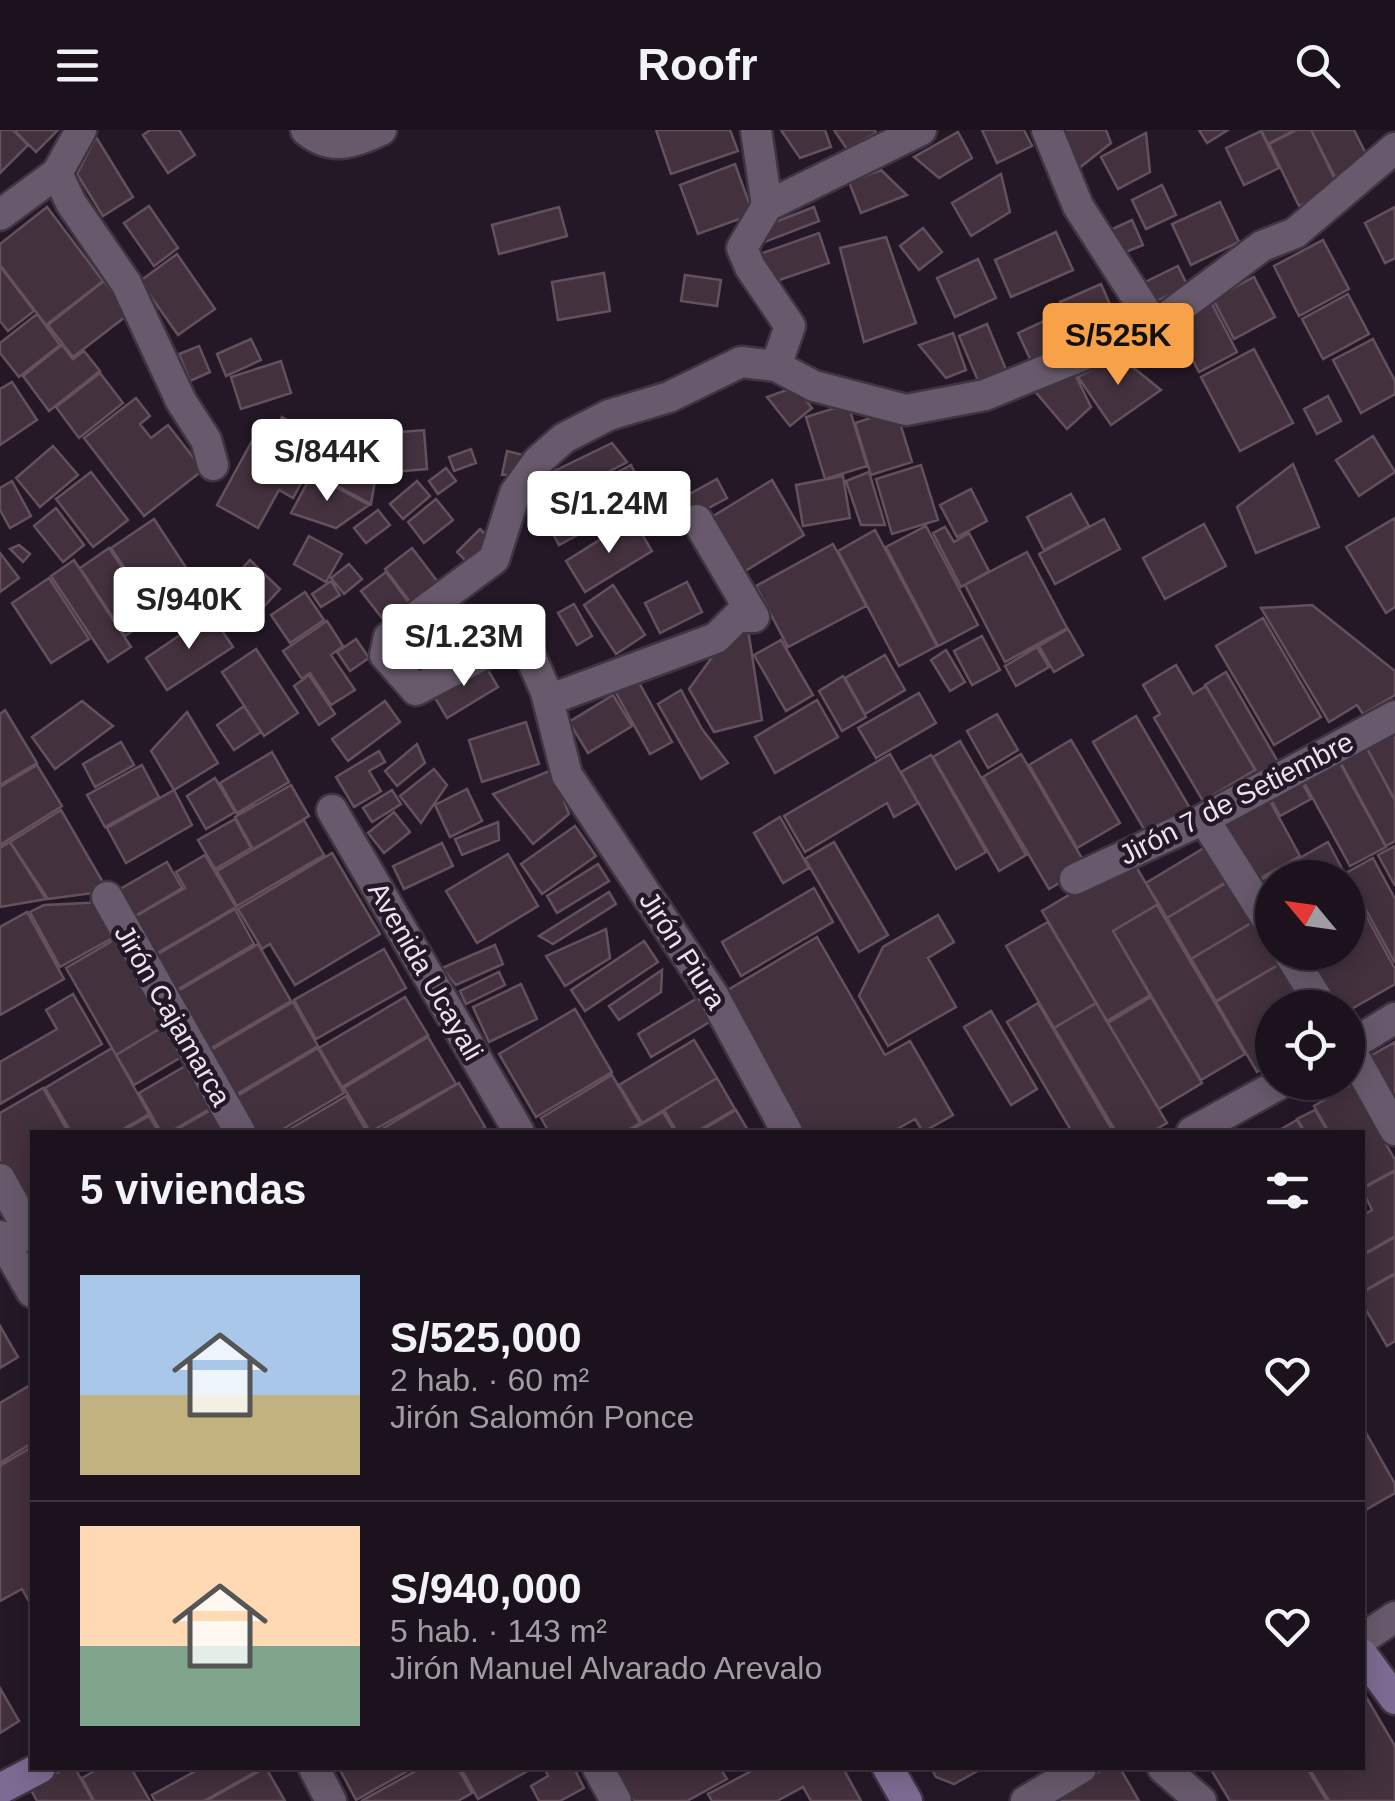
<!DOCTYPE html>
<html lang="es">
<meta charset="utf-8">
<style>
:root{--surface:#1b121d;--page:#241b26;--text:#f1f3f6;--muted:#a09ea4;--line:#39323b;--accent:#f7a149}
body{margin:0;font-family:Arial,sans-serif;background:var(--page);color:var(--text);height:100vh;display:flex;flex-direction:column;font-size:38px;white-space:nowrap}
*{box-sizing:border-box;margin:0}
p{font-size:32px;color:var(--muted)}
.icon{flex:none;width:55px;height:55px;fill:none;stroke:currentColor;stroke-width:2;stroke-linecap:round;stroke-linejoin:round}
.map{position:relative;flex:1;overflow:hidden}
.panel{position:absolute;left:30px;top:1000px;width:1335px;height:640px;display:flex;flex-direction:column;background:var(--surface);border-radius:0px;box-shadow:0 5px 25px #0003,0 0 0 2px var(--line)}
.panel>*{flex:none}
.needle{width:65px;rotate:299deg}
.buttons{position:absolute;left:1255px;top:730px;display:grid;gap:20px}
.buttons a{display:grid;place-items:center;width:110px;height:110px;border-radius:50%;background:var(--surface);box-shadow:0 5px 25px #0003,0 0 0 2px var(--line);font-size:50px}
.price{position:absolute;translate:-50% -85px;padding:0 22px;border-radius:10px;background:#fff;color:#222;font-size:32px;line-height:65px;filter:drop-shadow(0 2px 5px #0008)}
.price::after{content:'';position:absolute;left:50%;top:60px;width:30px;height:22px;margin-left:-15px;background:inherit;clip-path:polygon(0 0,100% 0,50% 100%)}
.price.active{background:var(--accent);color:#111}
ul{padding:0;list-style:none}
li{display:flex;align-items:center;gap:30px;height:250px;padding:0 50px}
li+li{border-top:2px solid var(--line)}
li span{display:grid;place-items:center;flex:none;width:280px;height:200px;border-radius:0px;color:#555}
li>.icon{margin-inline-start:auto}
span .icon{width:120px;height:120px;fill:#fffc;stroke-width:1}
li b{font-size:42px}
h2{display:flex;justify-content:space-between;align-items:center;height:120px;padding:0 50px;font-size:42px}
header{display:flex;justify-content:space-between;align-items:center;height:130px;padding:0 50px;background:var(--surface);font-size:45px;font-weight:600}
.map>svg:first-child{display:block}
.building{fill:#43313d;stroke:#65515e;stroke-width:2.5}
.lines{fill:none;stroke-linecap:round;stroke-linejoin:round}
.street-casing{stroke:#3e3541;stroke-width:35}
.secondary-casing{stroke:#3e3541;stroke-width:35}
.street{stroke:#685a6c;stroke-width:30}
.secondary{stroke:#7e6b93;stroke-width:30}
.labels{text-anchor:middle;stroke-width:9;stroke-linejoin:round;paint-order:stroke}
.street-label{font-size:28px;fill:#eae2ed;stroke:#241827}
</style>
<header><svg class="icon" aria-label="menu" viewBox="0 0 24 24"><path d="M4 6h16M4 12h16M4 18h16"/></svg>Roofr<svg class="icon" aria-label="search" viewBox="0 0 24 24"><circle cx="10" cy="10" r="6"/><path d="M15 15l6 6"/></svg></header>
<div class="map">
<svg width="1395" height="1671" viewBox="0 0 1395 1671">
<rect width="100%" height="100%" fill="#241827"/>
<path class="building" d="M0,0H13L28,15L0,43Z
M14,0H58L36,22Z
M150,0H179L195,25L168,43L143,5Z
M656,0H730L738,21L671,44Z
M781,0H825L831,17L800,28Z
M834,0H875L876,3L847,19Z
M982,0H1024L1032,16L997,33Z
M1060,0H1106L1111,13L1078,39Z
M1199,0H1228L1207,13Z
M1261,0H1295L1268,14Z
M1297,0H1311L1338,56L1299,76L1269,14Z
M1311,0H1354L1369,30L1335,47Z
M1261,1L1279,38L1244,55L1226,18Z
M958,2L972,28L939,48L914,27Z
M1146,3L1150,42L1118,59L1101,27Z
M96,7L133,67L103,86L77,44Z
M735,34L753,84L698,104L680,55Z
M881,40L907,65L861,83L849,52Z
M1001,44L1010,82L971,106L952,73Z
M1162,55L1176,85L1146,99L1132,70Z
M1220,72L1239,112L1191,135L1172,94Z
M149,76L178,118L154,136L124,93Z
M47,77L103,151L46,195L0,135V114Z
M559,77L567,106L499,124L492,95Z
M814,77L819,91L762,113V97Z
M1395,77V128L1385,133L1365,93Z
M1132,90L1143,115L1116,126L1106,102Z
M923,98L942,122L919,140L900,116Z
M1056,102L1073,140L1011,167L995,130Z
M819,103L829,133L771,153L760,124Z
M886,107L916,193L864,212L840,118Z
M1323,110L1349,159L1299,186L1274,136Z
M177,124L215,179L178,205L140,151Z
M978,129L996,168L955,187L937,148Z
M0,136L34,181L8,201L0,191Z
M1178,136L1188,157L1154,172L1145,152Z
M604,143L610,181L558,190L552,152Z
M685,145L721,150L717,176L681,171Z
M1254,147L1275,187L1234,209L1213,169Z
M104,151L129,184L73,227L48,195Z
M1101,154L1119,195L1079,213L1060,172Z
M1348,164L1369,204L1323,229L1302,189Z
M1210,170L1237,222L1199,242L1172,191Z
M37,184L60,215L19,247L0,223V213Z
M1059,184L1074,216L1033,235L1018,203Z
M987,194L1007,242L979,253L959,206Z
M953,203L966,240L946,248L919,215Z
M251,209L261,230L226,246L217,224Z
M1373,209L1395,251V264L1361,283L1333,230Z
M62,215L73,229L84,221L100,241L49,281L23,246Z
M199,216L210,242L190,251L179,224Z
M1254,219L1293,293L1240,321L1201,247Z
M1119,226L1161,260L1111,295L1078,247Z
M281,231L291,263L241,279L231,247Z
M1072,238L1091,277L1067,299L1033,259Z
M100,243L123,273L79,308L56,277Z
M12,252L37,290L0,315V259Z
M795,257L812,278L790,296L767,267Z
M1328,266L1341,291L1317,304L1304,279Z
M136,268L150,286L140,294L151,308L168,295L203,340L144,386L84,308Z
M848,274L867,336L825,349L806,287Z
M896,280L912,332L871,345L855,293Z
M282,287L324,310L307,341L265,318Z
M333,294L377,339L371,374L308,340Z
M424,300L427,339L381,343L378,304Z
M1373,306L1395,342L1359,366L1336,330Z
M252,311L307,342L293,368L279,360L258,398L217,375Z
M612,313L627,332L540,378L538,349Z
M53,316L78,345L40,377L16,348Z
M471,319L476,333L454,341L449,327Z
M507,321L527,326L517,344L502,345Z
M1293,334L1319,397L1256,423L1237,377Z
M631,335L648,367L559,415L542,383Z
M921,335L938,390L892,404L876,349Z
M446,338L456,351L438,364L429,351Z
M91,342L128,390L93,417L56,369Z
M869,342L885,395H861L846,351Z
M312,344L369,375L336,398L291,383Z
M843,346L850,388L803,396L796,355Z
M717,349L727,368L685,391L675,372Z
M772,350L804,405L742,443L710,388Z
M12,351L31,386L10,398L0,380V358Z
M417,351L430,366L403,389L390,374Z
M971,359L987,391L957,407L940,375Z
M1071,364L1089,396L1044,420L1027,387Z
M436,369L453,390L424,413L408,392Z
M56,378L84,415L63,432L34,396Z
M378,380L390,395L366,413L354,398Z
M1395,388V477L1386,483L1346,417Z
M154,389L206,468L163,497L111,418Z
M633,389L652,421L585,462L566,431Z
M1104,389L1120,419L1055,454L1039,424Z
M1204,394L1226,436L1165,469L1143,428Z
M926,396L978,495L938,516L886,417Z
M945,397L954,412L969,403L989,441L961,457L933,403Z
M480,399L497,416L473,438L457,422Z
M875,400L937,516L899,536L838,421Z
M309,406L342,424L326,452L294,434Z
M833,414L866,476L788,517L756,456Z
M19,415L30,424L23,432L10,419Z
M109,418L155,486L125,506L80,438Z
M412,418L444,460L417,481L385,439Z
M1027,422L1067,498L1005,532L965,455Z
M0,423L19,448L0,462Z
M74,430L131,517L108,532L51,446Z
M250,430L280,459L246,496L215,468Z
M349,434L362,449L344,464L331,448Z
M386,442L416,482L392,501L361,461Z
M49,448L89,509L51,533L12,473Z
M331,451L340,465L321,477L312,464Z
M687,452L702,482L660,503L645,473Z
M613,455L645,505L616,524L584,475Z
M305,462L324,490L290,513L271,485Z
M574,474L592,506L577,515L558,483Z
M1312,475L1395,541V565L1363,584L1357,575L1329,592L1261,478Z
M463,476L484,506L460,523L439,492Z
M211,484L233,517L167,560L146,528Z
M1263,488L1321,587L1274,615L1216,516Z
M436,490L458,523L421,547L399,515Z
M327,491L343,516L331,525L355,560L331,575L310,543L302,549L283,521Z
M748,499L762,590L714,602L689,559L731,501Z
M1068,499L1083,525L1054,542L1039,516Z
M982,506L1000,540L972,555L954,521Z
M356,509L369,528L350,541L337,522Z
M781,510L813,565L786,581L754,525Z
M1037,517L1049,537L1016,556L1005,536Z
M256,519L298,583L264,606L222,542Z
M946,520L965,552L950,561L931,530Z
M885,525L905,560L865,584L845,548Z
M482,530L498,557L447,588L431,561Z
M1176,535L1193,564L1206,556L1255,640L1203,671L1154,588L1160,584L1143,555Z
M1226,542L1281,637L1261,649L1205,555Z
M309,545L335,584L319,595L294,556Z
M843,546L866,587L842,601L819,561Z
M637,549L672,612L650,624L615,561Z
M681,560L702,599L728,633L701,649L658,574Z
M919,563L936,593L876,628L858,598Z
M613,565L632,596L588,623L569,592Z
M817,570L838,607L775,643L755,607Z
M82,571L113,596L55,639L32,607Z
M385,571L400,592L348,631L332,609Z
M244,576L261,602L234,620L217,595Z
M5,580L37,633L0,655V584Z
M187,582L218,633L174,660L151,621Z
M997,584L1018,620L988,638L967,601Z
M1136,586L1191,680L1148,706L1093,612Z
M526,592L539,634L482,652L469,610Z
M1395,593V670L1363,611Z
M1362,609L1395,671V711L1386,716L1336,624Z
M1071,610L1120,693L1077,718L1029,635Z
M960,611L1026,725L999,741L933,627Z
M121,612L134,635L95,657L83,634Z
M417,614L425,633L397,656L385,641Z
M379,621L385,632L369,641L381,661L354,677L336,647Z
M272,622L289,652L237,683L220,653Z
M890,624L918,673L894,687L887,673L805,722L784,686Z
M1021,624L1087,737L1049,759L983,647Z
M931,625L986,722L956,739L901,642Z
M1336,626L1386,717L1350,736L1300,645Z
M37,635L62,676L0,715V657Z
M142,635L159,667L105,697L87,665Z
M434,639L447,655L421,693L400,666Z
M552,640L569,684L533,714L493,664Z
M1298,645L1311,669L1280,686L1267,662Z
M215,648L235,682L206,699L187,666Z
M291,655L309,686L253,719L235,687Z
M467,659L482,691L450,707L435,675Z
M174,660L192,695L126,733L107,698Z
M392,660L401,674L372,692L363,678Z
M1265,662L1300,726L1257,750L1222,686Z
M61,680L108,761L48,769L10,712Z
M394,682L410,702L384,723L368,703Z
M780,687L809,738L783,753L754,703Z
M235,689L251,718L215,739L198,710Z
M304,690L324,725L237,776L217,741Z
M498,692L499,710L462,725L455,709Z
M575,696L596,726L542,764L521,734Z
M10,712L46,769L0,777V718Z
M834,712L888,805L859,822L805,729Z
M1328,712L1347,748H1272V772L1261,750Z
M442,713L453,736L404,759L393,736Z
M1209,715L1229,750L1167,788L1146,753Z
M1395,716V756L1378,725Z
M332,723L380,804L295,855L270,814L262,819L238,779Z
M508,724L538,776L477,813L446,761Z
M205,725L236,777L152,826L131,789L185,758L176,742Z
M1131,728L1158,774L1113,801L1150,865L1107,891L1042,781Z
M1373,728L1395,769V833L1346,743Z
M167,732L182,758L130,789L115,762Z
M598,734L609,751L557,783L547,766Z
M1233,749L1256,790L1191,829L1167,788Z
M814,758L833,792L741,846L722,812Z
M1351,758L1395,839V854L1348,881L1329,878L1300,822H1348V760Z
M609,762L616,774L553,814L539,806Z
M106,772L123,802L60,837L30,782L44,775Z
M1157,775L1245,924L1201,950L1113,801Z
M235,779L254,814L175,861L155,826Z
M27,782L64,849L0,885V797Z
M938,785L954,812L928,828L956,877L888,916L859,866L883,817Z
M1048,792L1096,873L1054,898L1006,816Z
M1253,792L1278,835L1216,871L1191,829Z
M606,799L610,828L565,856L546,826Z
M817,807L885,925L910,911L953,985L923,1002L915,989L892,1002H795L716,867Z
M114,810L164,896L116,925L66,838Z
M644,811L658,832L585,881L571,860Z
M258,814L291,871L206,921L173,864Z
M495,815L503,834L456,855L442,838Z
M384,819L406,858L316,909L294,870Z
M1278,835L1303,878H1272V932L1257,942L1216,872Z
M662,840L661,862L619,890L609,876Z
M499,842L505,855L466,874L460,861Z
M521,854L537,889L489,912L473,877Z
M709,861L723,884L651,927L638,904Z
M73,864L102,914L0,974V932L57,899L46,880Z
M405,867L428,905L342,957L319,918Z
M1151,867L1202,953L1159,979L1108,893Z
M293,872L318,916L232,967L206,923Z
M1038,873L1111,998L1104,1002H1072L1007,892Z
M1096,873L1167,993L1151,1002H1116L1054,898Z
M575,879L612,942L536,987L499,924Z
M991,881L1037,959L1011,975L964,897Z
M166,895L183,926L134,955L116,925Z
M428,907L456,954L370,1002L344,958Z
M694,910L717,948L642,993L619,955Z
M1395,912V982L1365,929Z
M112,918L149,984L118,1002H71L45,958Z
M318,918L344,963L278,1002H252L232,969Z
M187,935L211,978L170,1002H161L139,963Z
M612,945L640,993L624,1002H549L541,988Z
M717,948L735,979L696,1002H677L664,980Z
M459,953L485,997L476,1002H377Z
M1352,954L1395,1030V1040L1362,1058V1002H1329L1314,976Z
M43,958L68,1002H32V1094L0,1037V983Z
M346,966L367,1002H285Z
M211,980L225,1002H172Z
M736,980L749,1002H699Z
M1315,980L1328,1002H1305L1297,989Z
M663,982L675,1002H628Z
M149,986L159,1002H121Z
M1297,990L1304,1002H1276Z
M1395,1041V1106L1362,1125V1086L1372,1080L1362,1059Z
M1395,1107V1143L1362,1162V1126Z
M1395,1144V1211L1387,1216L1362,1173V1163Z
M0,1196L18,1227L0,1238Z
M32,1254V1313L0,1333V1273Z
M1365,1301L1395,1354V1363L1362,1382Z
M32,1317V1477L22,1459L0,1471V1336Z
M0,1558L19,1591L0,1603Z
M1362,1560L1395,1616V1671H1329L1309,1638H1362Z
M66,1638H75L93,1671H37L30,1658Z
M100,1638H131L150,1671H94L82,1648Z
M201,1638H255L257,1641L204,1671H155L152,1665Z
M266,1638L285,1671H206L265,1638Z
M345,1638H413L356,1670L340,1640Z
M421,1638H458L472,1663L458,1671H361Z
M471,1638H533L478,1669L463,1642Z
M544,1638H574L584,1658L560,1671H539L531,1656L548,1646Z
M616,1638H720L727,1649L687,1671H634Z
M757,1638H843L861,1671H811L803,1657L777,1671H712L708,1664Z
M931,1638H983L954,1654L936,1647Z
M1105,1638H1120L1139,1671H1053Z
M1210,1638H1307L1327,1671H1230Z"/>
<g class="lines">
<g class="street-casing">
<path id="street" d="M306,0C331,21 354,13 381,0
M756,0L767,76L742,118L750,137L790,196L776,236L741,232L669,267L609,285L564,308L538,331L515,363L494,429L389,507L385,525L416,560L509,511L529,523L546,562L567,645L713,865L787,1002
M1047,0L1078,76L1155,196
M57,43L71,73L126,153L181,271L206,310L213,335
M767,76L921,0
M0,85L57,43L81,0
M776,236L814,256L906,280L985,265L1155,196L1262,116L1295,103L1395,18
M548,570L716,508L737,487H754L697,390
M332,680L519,1002
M1204,689L1272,797
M1075,749L1204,689L1395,586
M107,767L240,1002
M1288,822L1323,878
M1348,916L1395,1000
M1348,917L1395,888
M1192,1002L1283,952
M0,1049L32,1107
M0,1106L32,1162
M1362,1509L1395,1487
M314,1638L331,1671
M598,1638L616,1671
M1163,1638L1201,1671
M1026,1671L1081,1638"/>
</g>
<g class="secondary-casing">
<path id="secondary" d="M1362,1524L1395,1569
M888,1638L907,1671
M0,1659L40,1638"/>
</g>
<use href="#street" class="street"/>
<use href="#secondary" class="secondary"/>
</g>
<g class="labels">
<g class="street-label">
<text transform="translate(1236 668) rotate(-27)" y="10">Jirón 7 de Setiembre</text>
<text transform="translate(683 820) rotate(57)" y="10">Jirón Piura</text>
<text transform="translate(426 841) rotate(60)" y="10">Avenida Ucayali</text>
<text transform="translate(173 885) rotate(60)" y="10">Jirón Cajamarca</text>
</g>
</g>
</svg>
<div class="buttons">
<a><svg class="needle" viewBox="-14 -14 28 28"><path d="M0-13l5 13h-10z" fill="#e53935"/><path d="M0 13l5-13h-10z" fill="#a09ea4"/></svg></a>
<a><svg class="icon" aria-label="locate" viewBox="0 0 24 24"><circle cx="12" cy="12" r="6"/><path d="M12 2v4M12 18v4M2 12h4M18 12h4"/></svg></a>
</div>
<b class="price active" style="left:1118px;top:258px">S/525K</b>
<b class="price" style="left:327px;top:374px">S/844K</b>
<b class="price" style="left:609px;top:426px">S/1.24M</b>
<b class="price" style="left:189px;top:522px">S/940K</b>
<b class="price" style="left:464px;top:559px">S/1.23M</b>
<section class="panel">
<h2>5 viviendas<svg class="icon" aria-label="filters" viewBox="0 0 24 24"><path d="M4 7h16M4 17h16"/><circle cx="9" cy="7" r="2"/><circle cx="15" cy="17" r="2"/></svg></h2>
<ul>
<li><span style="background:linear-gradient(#a9c7e8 60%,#c2b280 0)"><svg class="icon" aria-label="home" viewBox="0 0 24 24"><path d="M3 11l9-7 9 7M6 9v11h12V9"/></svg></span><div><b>S/525,000</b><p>2 hab. · 60 m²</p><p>Jirón Salomón Ponce</p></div><svg class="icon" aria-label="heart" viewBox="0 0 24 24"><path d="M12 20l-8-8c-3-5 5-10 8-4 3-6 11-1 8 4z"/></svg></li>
<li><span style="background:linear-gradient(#ffd9b3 60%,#7fa58c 0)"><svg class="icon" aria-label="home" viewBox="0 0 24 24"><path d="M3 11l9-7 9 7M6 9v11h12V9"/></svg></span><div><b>S/940,000</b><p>5 hab. · 143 m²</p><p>Jirón Manuel Alvarado Arevalo</p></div><svg class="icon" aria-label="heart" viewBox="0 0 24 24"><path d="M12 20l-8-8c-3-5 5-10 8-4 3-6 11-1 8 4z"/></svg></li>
</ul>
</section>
</div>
